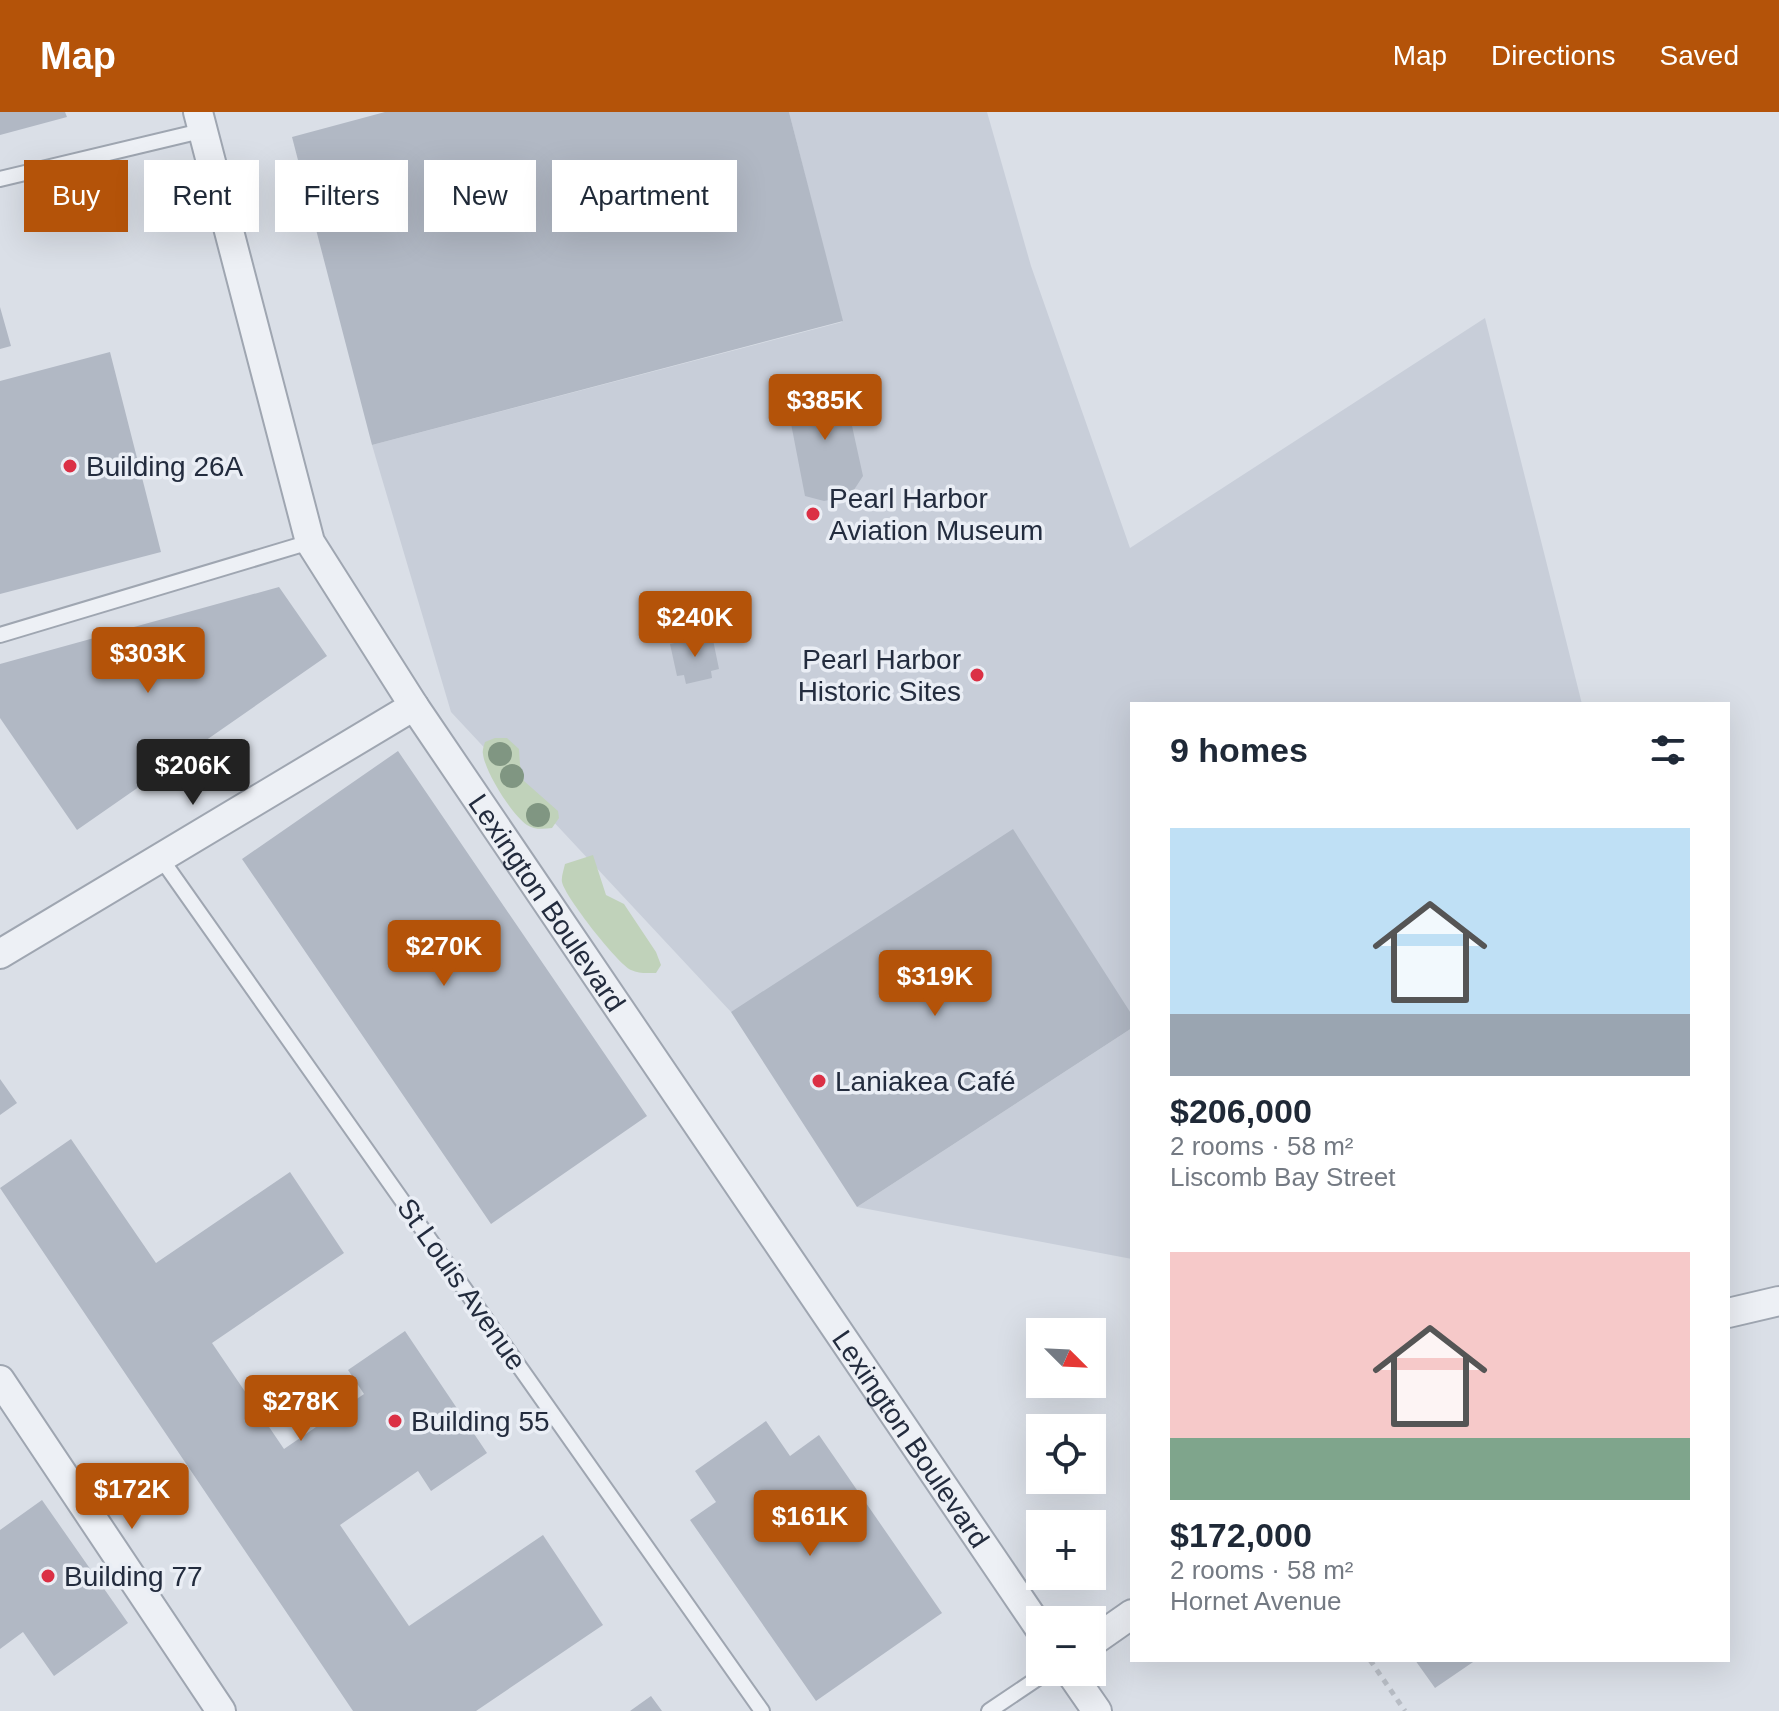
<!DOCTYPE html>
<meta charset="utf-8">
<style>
:root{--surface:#fff;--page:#f6f6f7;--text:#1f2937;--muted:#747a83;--accent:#b45309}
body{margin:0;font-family:Arial,sans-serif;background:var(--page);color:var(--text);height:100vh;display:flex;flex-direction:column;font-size:30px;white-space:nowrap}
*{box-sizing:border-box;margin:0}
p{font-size:26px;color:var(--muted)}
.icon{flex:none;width:44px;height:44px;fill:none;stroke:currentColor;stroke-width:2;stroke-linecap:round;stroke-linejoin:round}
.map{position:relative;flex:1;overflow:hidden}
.sheet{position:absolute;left:1130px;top:590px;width:600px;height:960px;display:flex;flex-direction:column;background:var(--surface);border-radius:0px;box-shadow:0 8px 32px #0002}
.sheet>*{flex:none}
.hud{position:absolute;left:24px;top:48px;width:760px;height:72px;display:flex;gap:16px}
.needle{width:52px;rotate:114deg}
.tools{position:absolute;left:1026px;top:1206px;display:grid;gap:16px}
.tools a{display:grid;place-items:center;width:80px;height:80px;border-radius:0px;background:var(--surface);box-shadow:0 8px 32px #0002;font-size:40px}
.price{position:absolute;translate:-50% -68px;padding:0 18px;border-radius:8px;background:var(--accent);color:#fff;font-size:26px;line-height:52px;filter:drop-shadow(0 2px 4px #0008)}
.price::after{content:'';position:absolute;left:50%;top:48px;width:24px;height:18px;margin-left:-12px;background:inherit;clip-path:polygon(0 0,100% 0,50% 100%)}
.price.on{background:#222;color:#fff}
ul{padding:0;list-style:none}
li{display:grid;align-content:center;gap:16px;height:424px;padding:0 40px}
li span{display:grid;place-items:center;height:248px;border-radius:0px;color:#555}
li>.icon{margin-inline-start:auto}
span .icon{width:144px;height:144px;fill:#fffc;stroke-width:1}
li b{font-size:34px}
h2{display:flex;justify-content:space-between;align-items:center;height:96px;padding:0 40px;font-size:34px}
.pill{padding:0 28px;border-radius:0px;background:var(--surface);box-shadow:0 8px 32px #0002;font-size:28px;line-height:72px}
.pill.on{background:var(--accent);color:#fff}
header{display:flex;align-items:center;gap:48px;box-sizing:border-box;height:112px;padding:0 40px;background:var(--accent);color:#fff}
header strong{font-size:38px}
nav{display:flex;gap:44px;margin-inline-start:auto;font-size:28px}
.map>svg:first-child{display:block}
.built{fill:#c8ced9}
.green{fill:#c0d2ba}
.building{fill:#b1b8c4}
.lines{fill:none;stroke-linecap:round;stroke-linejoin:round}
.lane-casing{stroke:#9fa6b1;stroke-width:18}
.street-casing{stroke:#9fa6b1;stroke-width:32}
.path{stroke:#b8bdc5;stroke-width:5;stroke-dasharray:6 6;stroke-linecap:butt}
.lane{stroke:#edf0f5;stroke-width:14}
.street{stroke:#edf0f5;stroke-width:28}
.tree{fill:#809682}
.poi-dot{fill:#db3045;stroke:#eaeef5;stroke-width:3}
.labels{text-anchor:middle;stroke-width:7;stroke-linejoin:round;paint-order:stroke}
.poi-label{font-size:28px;fill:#232c3e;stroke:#eaeef5;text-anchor:start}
.street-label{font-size:28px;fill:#232c3e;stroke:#eaeef5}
</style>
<header>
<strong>Map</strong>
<nav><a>Map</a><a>Directions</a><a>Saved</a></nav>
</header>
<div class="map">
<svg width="1779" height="1599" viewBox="0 0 1779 1599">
<rect width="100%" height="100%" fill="#dadfe7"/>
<path class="built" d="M789,0H987L1031,154L1130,436L1485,206L1582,592H1132V903L731,900L451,600L372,333L842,210Z
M1132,916V1147L857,1095Z"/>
<path class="green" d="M495,626H507L519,637L520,653L524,669L558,699L559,706L552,716C544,717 534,718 527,713C512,703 485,660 483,642C482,639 484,633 485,630Z
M593,743L606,783L624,792L656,840L661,853L656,861C647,861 639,862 631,858C618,852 565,785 562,770C561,765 564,757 565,752Z"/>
<path class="building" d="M0,0H65L67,5L0,23Z
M385,0H789L843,209L372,333L292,25Z
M0,195L11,234L0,237Z
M110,240L161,440L0,482V269Z
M829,269L845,282L863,364L850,384L824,389L805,384L788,296L800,275Z
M279,475L327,544L77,718L0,606V552Z
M712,523L719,557L711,559L712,566L686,572L684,563L677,564L670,532Z
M398,639L647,1004L491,1112L242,747Z
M1013,717L1132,903V916L857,1095L731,900Z
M0,967L17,991L0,1003Z
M71,1027L156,1151L290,1060L344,1141L212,1231L284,1337L364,1282L348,1258L405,1219L487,1341L431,1379L418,1359L340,1413L409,1514L543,1423L603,1513L476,1599H353L0,1076Z
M766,1309L790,1344L819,1323L942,1501L816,1589L690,1408L716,1390L695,1359Z
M42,1388L128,1511L54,1564L23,1520L0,1537V1418Z
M1415,1548H1476L1435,1576Z
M651,1584L662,1599H630Z"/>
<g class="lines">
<g class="lane-casing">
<path id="lane" d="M0,67L201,19
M0,523L310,430
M160,745L762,1599
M989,1599L1047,1560"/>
</g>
<g class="street-casing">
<g id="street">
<path id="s1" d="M198,0L310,430L414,594L1040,1517"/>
<path d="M0,842L414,594"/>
<path d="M1728,1201L1779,1189"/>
<path d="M0,1268L221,1599"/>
<path d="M1092,1530L1132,1502"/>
<path d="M1070,1560L1097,1599"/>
</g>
</g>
<path class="path" d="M1370,1548L1405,1599"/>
<use href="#lane" class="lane"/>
<use href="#street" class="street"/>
</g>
<g class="tree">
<circle cx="500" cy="642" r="12"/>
<circle cx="512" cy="664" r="12"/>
<circle cx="538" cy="703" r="12"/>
</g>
<g class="poi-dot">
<circle cx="70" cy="354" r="8"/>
<circle cx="813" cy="402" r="8"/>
<circle cx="977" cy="563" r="8"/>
<circle cx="819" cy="969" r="8"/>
<circle cx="395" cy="1309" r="8"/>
<circle cx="48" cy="1464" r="8"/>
</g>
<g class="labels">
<g class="poi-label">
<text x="86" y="364">Building 26A</text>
<text x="829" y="396">Pearl Harbor<tspan x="829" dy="32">Aviation Museum</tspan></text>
<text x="961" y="557" text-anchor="end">Pearl Harbor<tspan x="961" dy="32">Historic Sites</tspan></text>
<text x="835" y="979">Laniakea Café</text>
<text x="411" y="1319">Building 55</text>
<text x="64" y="1474">Building 77</text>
</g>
<g class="street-label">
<text dy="10" stroke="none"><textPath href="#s1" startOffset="876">Lexington Boulevard</textPath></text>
<text transform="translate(462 1172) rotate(55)" y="10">St Louis Avenue</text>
<text dy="10" stroke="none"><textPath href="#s1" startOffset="1524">Lexington Boulevard</textPath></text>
</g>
</g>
</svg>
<div class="tools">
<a><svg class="needle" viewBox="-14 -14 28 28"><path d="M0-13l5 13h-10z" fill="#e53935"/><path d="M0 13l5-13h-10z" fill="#747a83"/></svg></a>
<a><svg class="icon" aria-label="locate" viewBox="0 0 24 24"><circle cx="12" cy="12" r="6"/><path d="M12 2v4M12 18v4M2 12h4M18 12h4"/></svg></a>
<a>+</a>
<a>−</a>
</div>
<b class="price" style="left:825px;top:330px">$385K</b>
<b class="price" style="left:695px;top:547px">$240K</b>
<b class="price" style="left:148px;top:583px">$303K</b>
<b class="price on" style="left:193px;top:695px">$206K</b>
<b class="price" style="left:444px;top:876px">$270K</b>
<b class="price" style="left:935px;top:906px">$319K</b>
<b class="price" style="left:301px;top:1331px">$278K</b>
<b class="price" style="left:132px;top:1419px">$172K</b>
<b class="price" style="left:810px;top:1446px">$161K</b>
<div class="hud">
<a class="pill on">Buy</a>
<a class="pill">Rent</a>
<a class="pill">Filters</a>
<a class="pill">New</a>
<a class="pill">Apartment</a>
</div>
<section class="sheet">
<h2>9 homes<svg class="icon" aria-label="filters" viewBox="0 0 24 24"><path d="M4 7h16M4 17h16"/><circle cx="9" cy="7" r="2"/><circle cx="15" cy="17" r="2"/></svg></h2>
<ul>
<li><span style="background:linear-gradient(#bfe0f5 75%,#9aa5b1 0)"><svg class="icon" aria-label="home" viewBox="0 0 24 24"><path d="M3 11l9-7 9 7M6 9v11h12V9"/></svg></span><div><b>$206,000</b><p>2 rooms · 58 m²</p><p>Liscomb Bay Street</p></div></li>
<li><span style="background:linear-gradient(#f6c9c9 75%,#7fa58c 0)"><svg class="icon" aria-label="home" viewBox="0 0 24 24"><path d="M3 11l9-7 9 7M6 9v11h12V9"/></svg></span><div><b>$172,000</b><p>2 rooms · 58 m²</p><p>Hornet Avenue</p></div></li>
</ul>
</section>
</div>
